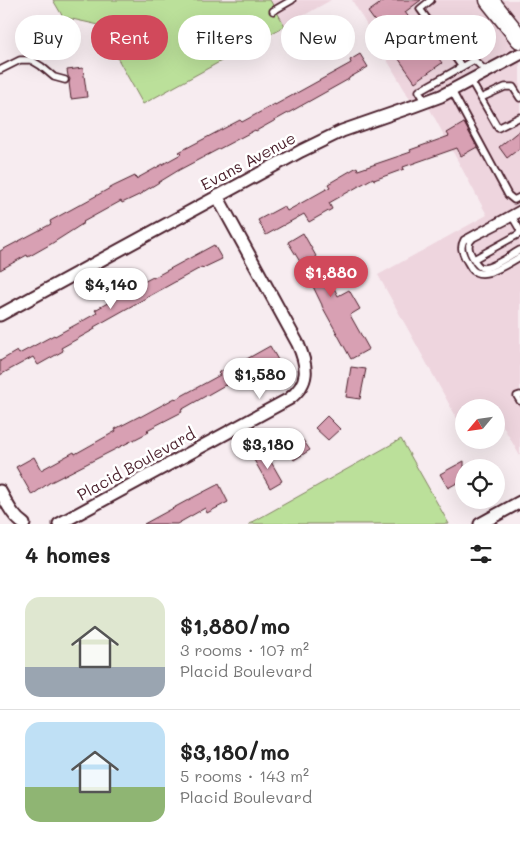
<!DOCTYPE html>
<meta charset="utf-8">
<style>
:root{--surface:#fff;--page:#f6f6f6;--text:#222;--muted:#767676;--line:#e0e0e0;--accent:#d1495b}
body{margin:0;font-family:Mali,sans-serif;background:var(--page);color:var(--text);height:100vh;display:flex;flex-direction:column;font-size:19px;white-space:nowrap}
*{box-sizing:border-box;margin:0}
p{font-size:16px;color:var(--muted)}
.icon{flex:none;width:28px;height:28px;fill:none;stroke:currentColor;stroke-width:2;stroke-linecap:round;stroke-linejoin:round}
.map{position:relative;height:524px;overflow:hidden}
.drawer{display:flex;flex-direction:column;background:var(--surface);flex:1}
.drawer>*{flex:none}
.top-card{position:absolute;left:15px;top:15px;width:490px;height:45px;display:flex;gap:10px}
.needle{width:32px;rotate:241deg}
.buttons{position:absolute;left:455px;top:399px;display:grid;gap:10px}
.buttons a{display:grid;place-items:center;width:50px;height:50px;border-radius:50%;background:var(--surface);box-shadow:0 5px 20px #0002;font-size:25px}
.price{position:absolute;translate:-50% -42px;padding:0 11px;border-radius:18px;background:#fff;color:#222;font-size:16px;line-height:32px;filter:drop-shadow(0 1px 2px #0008)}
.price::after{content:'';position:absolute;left:50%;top:30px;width:15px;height:11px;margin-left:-8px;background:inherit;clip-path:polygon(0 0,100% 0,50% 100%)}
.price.on{background:var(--accent);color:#fff}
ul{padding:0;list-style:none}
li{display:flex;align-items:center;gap:15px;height:125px;padding:0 25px}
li+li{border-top:1px solid var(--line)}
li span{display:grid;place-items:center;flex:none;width:140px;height:100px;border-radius:15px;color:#555}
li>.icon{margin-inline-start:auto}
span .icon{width:60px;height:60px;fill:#fffc;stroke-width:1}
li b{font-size:21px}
h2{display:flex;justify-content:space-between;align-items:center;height:60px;padding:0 25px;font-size:21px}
.chip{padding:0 18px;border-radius:22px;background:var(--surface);box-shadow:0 5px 20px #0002;font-size:18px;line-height:45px}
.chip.on{background:var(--accent);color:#fff}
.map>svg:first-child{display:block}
.built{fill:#eed5de}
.green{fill:#bbe09a;stroke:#828062}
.building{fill:#d8a0b3;stroke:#4a1f2b}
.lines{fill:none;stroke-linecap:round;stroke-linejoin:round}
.service-casing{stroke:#4a1f2b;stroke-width:9}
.minor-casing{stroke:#4a1f2b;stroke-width:15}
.primary-casing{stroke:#4a1f2b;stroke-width:21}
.service{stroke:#fff;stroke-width:5.5}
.minor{stroke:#fff;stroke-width:11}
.primary{stroke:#fff;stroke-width:18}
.labels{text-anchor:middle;stroke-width:5;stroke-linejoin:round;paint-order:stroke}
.street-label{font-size:16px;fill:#4a1f2b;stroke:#fff}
</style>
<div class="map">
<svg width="520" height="524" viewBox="0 0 520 524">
<rect width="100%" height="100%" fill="#f7ecf0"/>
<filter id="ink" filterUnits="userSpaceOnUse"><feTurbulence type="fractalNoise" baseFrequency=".02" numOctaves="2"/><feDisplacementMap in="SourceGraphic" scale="10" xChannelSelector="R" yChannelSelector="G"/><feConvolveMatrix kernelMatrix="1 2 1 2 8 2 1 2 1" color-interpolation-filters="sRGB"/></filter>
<g filter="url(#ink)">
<path class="built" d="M270,0H331L285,26Z
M352,0H520V456L496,414V408L493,407L491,404L485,407L464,408V419L459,422L378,275L487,215L426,102L414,106Z"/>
<path class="green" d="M53,0H270L285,26L143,104L99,25L63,17Z
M401,439L449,524H249Z"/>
<path class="building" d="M385,0H421L405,12L442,63L415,82L396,55L398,53L368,12Z
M360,54L368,67L349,78V79L256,131L255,130L179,170L143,192V193L122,203L121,201L83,222L84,223L51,244L28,257L27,255L0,270V251L51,224L50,221L114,186L135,176L136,179L181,154L179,152L240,120L242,122L275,104V105L351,63L350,60Z
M83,68L87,97L71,99L69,83L70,79L68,76L67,70Z
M464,123L477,147L461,156L457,148L403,167L404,169L374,180L373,178L329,203L332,209L309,222L304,214L266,235L258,220L284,206L287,211L330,187L328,184L357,167L358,170L411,152L410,150L449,136L447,133Z
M520,130V148L507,158L499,147Z
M303,233L321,265L322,264L338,296L349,290L360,309L350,315L369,349L351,359L322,306V305L305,270L288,242Z
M214,245L222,259L203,268L202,267L126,309L94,327L95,329L61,348L63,351L38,365L33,357L0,375V361L17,351L19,354L54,335L55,336L97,313L95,310L131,290L130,289L153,277V278Z
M270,346L278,360L260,370L259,368L226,386L225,385L181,410L182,412L147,430L149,432L49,483L32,495L16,467L34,457L41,470L74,452L75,454L116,431L115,429L140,416V417L175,398L176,399L220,375L218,373L244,359L245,360Z
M351,367L366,369L360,399L346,397Z
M327,416L340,429L328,440L315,428Z
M303,440L310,450L294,460L288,449Z
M266,453L282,481L270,488L254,460Z
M464,461V479L448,488L440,474Z
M219,484L228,502L207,513L205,508L177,524H144L190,499Z"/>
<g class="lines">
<g class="service-casing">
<path id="service" d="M431,0L420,9L462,67
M273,11L292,0
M0,70L20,60H31L41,66L54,77L65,80
M471,81L498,128L520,117
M452,91L508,195L514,200L520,197
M481,98L505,87H513L520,98
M426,102L419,91L474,60L487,72
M520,209L464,240C460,247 462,251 465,258C467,261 469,265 471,268C482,283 508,263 520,257
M520,214L473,238C471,241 469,241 469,245C468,251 477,268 483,268C493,268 511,255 520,250
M474,259L519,234L520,230L513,218
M520,395L517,396L520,401"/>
</g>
<g class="minor-casing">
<path id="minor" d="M0,315L301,151L342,131L414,106L441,96L520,54
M0,491C7,503 12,516 24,524
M59,524L289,399C310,383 308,367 298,344L217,196
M480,524L520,502"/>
</g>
<g class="primary-casing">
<path id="primary" d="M489,0L520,39"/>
</g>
<use href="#service" class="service"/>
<use href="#minor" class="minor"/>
<use href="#primary" class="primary"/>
</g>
</g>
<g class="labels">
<g class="street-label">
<text transform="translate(248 161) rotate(-28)" y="6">Evans Avenue</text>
<text transform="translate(136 464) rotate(-29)" y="6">Placid Boulevard</text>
</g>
</g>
</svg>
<div class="buttons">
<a><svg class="needle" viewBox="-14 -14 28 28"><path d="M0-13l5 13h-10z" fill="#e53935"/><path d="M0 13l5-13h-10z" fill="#767676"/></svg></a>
<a><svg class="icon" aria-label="locate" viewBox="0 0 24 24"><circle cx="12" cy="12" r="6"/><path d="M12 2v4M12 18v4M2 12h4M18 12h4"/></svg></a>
</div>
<b class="price on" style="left:331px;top:298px">$1,880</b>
<b class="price" style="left:111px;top:310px">$4,140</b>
<b class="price" style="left:260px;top:400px">$1,580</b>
<b class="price" style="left:268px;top:470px">$3,180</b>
<div class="top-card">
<a class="chip">Buy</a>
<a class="chip on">Rent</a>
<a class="chip">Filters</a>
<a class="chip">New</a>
<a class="chip">Apartment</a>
</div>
</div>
<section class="drawer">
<h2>4 homes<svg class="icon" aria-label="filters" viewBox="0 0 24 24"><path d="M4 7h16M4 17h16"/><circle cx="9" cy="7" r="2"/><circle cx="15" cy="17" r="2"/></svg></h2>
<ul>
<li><span style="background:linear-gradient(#dfe7d0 70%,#9aa5b1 0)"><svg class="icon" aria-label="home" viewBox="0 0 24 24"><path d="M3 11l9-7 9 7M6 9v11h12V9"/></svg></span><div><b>$1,880/mo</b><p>3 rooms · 107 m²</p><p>Placid Boulevard</p></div></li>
<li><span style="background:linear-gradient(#bfe0f5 65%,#8fb573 0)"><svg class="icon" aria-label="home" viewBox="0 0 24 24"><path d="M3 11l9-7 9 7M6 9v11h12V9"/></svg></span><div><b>$3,180/mo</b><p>5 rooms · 143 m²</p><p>Placid Boulevard</p></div></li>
</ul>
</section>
